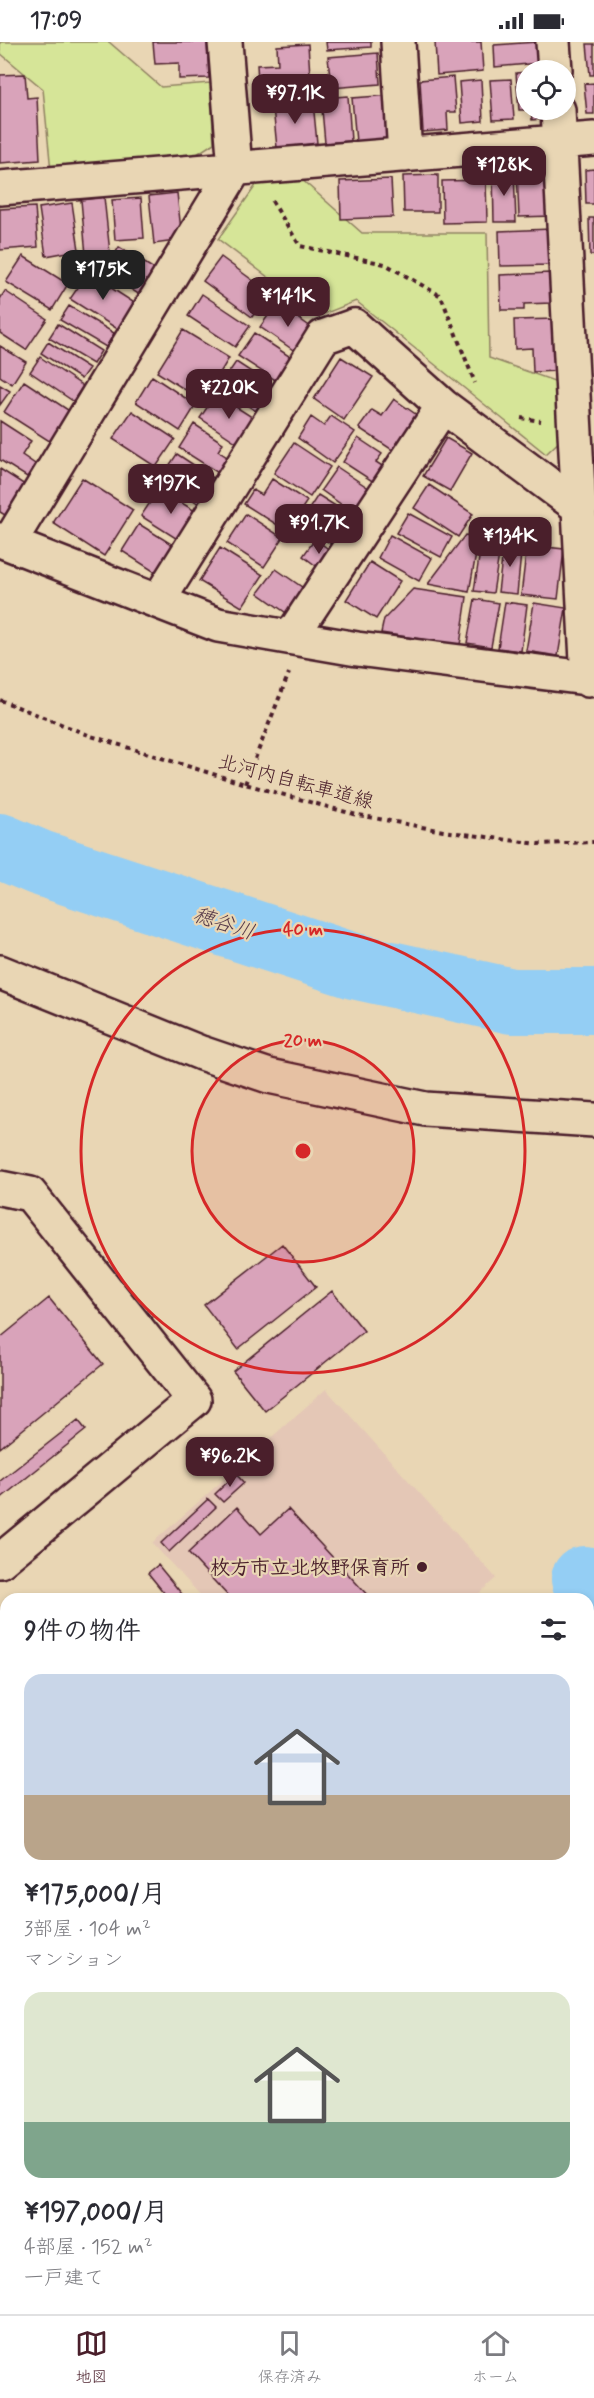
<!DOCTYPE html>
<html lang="ja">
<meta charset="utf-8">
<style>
:root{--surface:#fff;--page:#f2f2f3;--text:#2b2b33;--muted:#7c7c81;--line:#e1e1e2;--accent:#4a1f2b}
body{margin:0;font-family:Mynerve,"Klee One",sans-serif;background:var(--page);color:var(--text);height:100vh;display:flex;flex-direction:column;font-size:22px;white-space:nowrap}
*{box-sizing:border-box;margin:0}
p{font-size:20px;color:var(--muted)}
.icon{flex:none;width:33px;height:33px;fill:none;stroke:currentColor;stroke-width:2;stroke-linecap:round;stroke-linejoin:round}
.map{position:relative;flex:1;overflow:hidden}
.panel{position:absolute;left:0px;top:1551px;width:594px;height:722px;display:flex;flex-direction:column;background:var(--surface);border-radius:18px 18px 0 0;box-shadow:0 3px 9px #0003}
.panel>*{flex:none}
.fabs{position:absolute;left:516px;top:18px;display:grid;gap:12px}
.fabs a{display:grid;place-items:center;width:60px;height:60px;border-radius:50%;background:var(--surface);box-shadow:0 3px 9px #0003;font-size:30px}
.price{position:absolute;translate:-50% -51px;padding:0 14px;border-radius:12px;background:var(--accent);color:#fff;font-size:20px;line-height:39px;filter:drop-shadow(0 2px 3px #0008)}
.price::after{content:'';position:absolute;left:50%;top:36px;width:18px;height:14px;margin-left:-9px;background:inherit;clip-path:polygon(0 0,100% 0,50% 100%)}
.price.selected{background:#222;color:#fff}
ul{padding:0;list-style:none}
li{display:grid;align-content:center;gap:12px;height:318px;padding:0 24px}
li span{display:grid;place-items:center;height:186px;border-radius:18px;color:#555}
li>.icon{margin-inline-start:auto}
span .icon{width:108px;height:108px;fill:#fffc;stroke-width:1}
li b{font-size:26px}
h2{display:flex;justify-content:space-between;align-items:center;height:72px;padding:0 24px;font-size:26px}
.status{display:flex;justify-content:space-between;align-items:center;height:42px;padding:0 30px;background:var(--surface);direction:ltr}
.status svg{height:16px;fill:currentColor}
.dock{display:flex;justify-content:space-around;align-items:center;height:84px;border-top:2px solid var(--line);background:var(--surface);font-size:16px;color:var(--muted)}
.dock a{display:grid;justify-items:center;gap:3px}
.dock .selected{color:var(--accent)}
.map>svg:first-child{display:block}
.built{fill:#e4c7b6}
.green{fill:#d6e598;stroke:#908262;stroke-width:1.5}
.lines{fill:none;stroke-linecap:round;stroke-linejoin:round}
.stream{stroke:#7688a4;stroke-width:10}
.river{stroke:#94cef4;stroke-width:66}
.building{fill:#d9a3ba;stroke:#4a1f2b;stroke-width:1.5}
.minor-casing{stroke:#4a1f2b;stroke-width:38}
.path{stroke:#4a1f2b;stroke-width:4;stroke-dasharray:4.5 4.5;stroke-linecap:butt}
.minor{stroke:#e9d6b4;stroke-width:33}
.ring{fill:none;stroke:#d62828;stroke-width:3}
.poi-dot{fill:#4a1f2b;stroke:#e9d6b4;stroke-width:2}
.labels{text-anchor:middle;stroke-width:4.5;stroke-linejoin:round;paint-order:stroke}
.street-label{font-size:20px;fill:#4a1f2b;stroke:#e9d6b4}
.poi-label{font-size:20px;font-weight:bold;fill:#4a1f2b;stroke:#e9d6b4;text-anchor:end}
.water-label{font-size:21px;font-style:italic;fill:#553949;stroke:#e9d6b4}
.centre{fill:#d62828;stroke:#e9d6b4;stroke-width:3}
.ring-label{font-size:18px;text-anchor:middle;font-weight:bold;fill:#d62828;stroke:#e9d6b4;stroke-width:4.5;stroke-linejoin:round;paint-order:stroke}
</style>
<div class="status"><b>17:09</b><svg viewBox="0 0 49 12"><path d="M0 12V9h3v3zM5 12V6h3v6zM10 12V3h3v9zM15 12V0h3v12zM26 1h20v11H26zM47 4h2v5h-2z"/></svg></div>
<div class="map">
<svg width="594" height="2272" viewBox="0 0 594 2272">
<rect width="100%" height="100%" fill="#e9d6b4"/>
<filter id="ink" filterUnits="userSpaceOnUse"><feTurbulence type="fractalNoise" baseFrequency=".0167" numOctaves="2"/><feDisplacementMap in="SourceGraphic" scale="12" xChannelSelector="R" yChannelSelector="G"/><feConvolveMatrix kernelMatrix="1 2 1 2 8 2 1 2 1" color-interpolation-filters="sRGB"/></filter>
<g filter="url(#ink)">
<path class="built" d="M326,1347L496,1536L473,1557H204L152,1501Z"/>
<path class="green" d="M0,0H109L161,45L210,41L214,101L194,114L51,129L43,47L0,11Z
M300,136L362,191H487L489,316L560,341L567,392L546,412L356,259L319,274L218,197L259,139Z"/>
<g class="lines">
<path class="stream" d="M280,2266L282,2272"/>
<path class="river" d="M0,804L40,821L354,924L512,959H594
M584,1537L594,1553
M588,1838L594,1831"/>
</g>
<path class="building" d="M153,0H207L209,36L179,37V21L155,22Z
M326,0H371V5L327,8Z
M435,0H481L483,29L437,33Z
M537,0L539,21L495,25L494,3Z
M308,2L311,49L259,53L257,23L278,22L277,4Z
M587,2H594V33H590Z
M378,11L380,42L331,46L328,15Z
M526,30V68H531H519L516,31Z
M25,32L27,56L37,55L40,118L0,121V33Z
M453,35L456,70H447L448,88L423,90L420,38Z
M511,37L514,77L493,78L490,38Z
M481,38L483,79L462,81L459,40Z
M594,41V72H587L584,42Z
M392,53L395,97L356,100L352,56Z
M348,54L351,99L325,101L321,56Z
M313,60L317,101L277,106L273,65Z
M531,68H551L552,76L532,78Z
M550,127L552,174L519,175L517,128Z
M594,127V162H586L585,128Z
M514,130L516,180H494L493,131Z
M438,133V170H404L403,134Z
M391,137L393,175L341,177L340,139Z
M486,138L487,180L443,181L442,139Z
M177,151L182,198L154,202L149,154Z
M104,155L110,211L86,213L81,158Z
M141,156L144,196L115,198L112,158Z
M72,161L79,208L46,214L39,166Z
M35,165L38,205L0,208V167Z
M589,176H594V213H590Z
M551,187L552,223L500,224L499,189Z
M119,205L159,230L143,255L104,230Z
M23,214L68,242L52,268L6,240Z
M221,215L270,251L252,275L203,239Z
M88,231L136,262L119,288L70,257Z
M550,231L551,261L524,262V268H501L500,233Z
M5,249L47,277L26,308L0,291V257Z
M202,252L250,284L235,305L188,274Z
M277,261L315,288L299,312L260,285Z
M69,264L114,291L106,305L60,278Z
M557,277L559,329L533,330L532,306L515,307L514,278Z
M58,282L101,309L93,322L49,296Z
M183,288L229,316L203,359L157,330Z
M254,291L298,320L283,343L238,314Z
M48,300L89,326L81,337L41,311Z
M0,304L26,320L12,342L0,334Z
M40,315L83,344L73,359L30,330Z
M341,315L373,335L344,378L314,357Z
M236,320L279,348L262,373L219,345Z
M152,334L196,363L180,389L136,360Z
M24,339L71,370L51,400L4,370Z
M0,343L10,349L0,363Z
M216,352L258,379L242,404L200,376Z
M394,357L424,378L400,413L359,386L372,368L382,374Z
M132,369L175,397L156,425L113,397Z
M331,374L355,390L333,421L298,396L311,375L324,384Z
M0,379L31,399L22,413L35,422L27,435L0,418Z
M194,382L223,401L218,409L233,419L223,434L179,406Z
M358,396L382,412L376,420L390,429L380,444L343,420Z
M446,396L472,411L450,449L423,434Z
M294,401L330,425L310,455L274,431Z
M177,412L218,439L202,464L161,436Z
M337,425L376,451L359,475L321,448Z
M0,427L25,443L5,473L0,470Z
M82,436L133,468L104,514L53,481Z
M272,437L307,459L287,489L244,462L253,448L262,453Z
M429,443L473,472L458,495L414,466Z
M159,447L200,472L182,500L141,474Z
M318,453L342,468L335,479L346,486L334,504L300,481Z
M408,471L452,495L441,515L396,491Z
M246,472L283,496L264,525L227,501Z
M139,482L176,505L158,532L122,509Z
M390,493L432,516L419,539L378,516Z
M465,493L479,496L469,550L428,542Z
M482,496L501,499L493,551L474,549Z
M315,497L335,512L323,529L303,514Z
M504,500L522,501L517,552L498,550Z
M527,503L564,507L558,557L521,553Z
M220,506L263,533L242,565L199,539Z
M370,520L400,539L376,577L346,558Z
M276,527L309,550L292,575L258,551Z
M413,547L467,555L460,603L381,591L384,577Z
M475,557L499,561L491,605L467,601Z
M505,560L527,563L521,609L498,606Z
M534,561L566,566L558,614L526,609Z
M282,1202L316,1245L238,1307L204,1263Z
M332,1249L364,1289L265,1369L233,1329Z
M49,1256L103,1322L0,1406V1296Z
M78,1378L86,1388L0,1457V1439Z
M236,1432L244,1441L223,1460L215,1452Z
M208,1457L216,1465L169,1510L161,1501Z
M237,1465L261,1492L288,1467L371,1557H231L188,1511Z
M158,1523L186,1557H169L148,1531Z
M594,1646V1720L588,1713V1651Z
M6,1670V1712L0,1703V1674Z
M6,1717V1743L0,1734V1721Z
M0,1933L6,1944V1962L2,1964L0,1960Z
M0,1984L6,1996V2006L0,2009Z
M594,2001V2058L588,2049V2004Z
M6,2086V2104L0,2108V2089Z
M6,2137V2197L0,2200V2140Z
M134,2266H148L151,2272H124Z
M441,2266H466L469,2272H430Z"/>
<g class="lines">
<g class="minor-casing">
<path id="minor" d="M398,0L405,113
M553,0L555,28
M558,68L588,638
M0,146L594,97
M0,498L218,583L357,607L594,637
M9,501L235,127L225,0
M158,559L323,295L354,284L443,364L580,466
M291,595L443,364
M0,930L201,1011L269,1034L425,1067L594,1078
M0,1146L30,1152L194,1358L0,1519
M588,1777L594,1782
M0,1812L6,1808
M0,1885L6,1896
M588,1944L594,1941
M0,2023L6,2020
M588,2145L594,2141
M588,2185L594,2182
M0,2224L6,2220
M588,2250L594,2261
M160,2266L163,2272
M214,2266L217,2272
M358,2272L368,2266"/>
</g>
<path class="path" d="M272,159L300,204L385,222L441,254L475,341
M521,376L541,379
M0,658L91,694L245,742L353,772L443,789L538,802L594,800
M245,742L289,631"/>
<use href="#minor" class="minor"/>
</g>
</g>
<circle cx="303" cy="1109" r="111" fill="#d62828" fill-opacity=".12"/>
<g class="ring">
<circle cx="303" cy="1109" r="111"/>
<circle cx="303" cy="1109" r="222"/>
</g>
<circle class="poi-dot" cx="422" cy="1525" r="6"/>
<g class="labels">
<g class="street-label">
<text transform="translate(296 739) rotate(15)" y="7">北河内自転車道線</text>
</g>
<g class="poi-label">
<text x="410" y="1532">枚方市立北牧野保育所</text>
</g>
<g class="water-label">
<text transform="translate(224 881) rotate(18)" y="7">穂谷川</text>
</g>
</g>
<circle cx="303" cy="1109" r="9" class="centre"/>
<g class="ring-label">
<text x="303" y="893">40 m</text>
<text x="303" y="1004">20 m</text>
</g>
</svg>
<div class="fabs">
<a><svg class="icon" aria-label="locate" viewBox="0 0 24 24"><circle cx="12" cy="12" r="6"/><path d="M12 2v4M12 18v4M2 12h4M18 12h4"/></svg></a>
</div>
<b class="price" style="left:295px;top:83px">¥97.1K</b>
<b class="price" style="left:504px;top:155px">¥128K</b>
<b class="price selected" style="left:103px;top:259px">¥175K</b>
<b class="price" style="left:288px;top:286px">¥141K</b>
<b class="price" style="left:229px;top:378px">¥220K</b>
<b class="price" style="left:171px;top:473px">¥197K</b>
<b class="price" style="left:319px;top:513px">¥91.7K</b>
<b class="price" style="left:510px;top:526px">¥134K</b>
<b class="price" style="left:230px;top:1446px">¥96.2K</b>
<section class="panel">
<h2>9件の物件<svg class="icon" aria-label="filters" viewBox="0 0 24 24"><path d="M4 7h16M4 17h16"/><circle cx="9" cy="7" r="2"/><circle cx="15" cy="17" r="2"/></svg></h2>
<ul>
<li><span style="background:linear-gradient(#c9d6e8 65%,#b9a48a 0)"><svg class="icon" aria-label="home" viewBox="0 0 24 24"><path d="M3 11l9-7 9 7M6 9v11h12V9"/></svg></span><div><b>¥175,000/月</b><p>3部屋 · 104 m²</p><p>マンション</p></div></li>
<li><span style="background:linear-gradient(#dfe7d0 70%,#7fa58c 0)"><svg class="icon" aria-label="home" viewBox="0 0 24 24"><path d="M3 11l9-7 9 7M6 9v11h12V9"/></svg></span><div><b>¥197,000/月</b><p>4部屋 · 152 m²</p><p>一戸建て</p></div></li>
</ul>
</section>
</div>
<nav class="dock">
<a class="selected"><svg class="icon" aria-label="map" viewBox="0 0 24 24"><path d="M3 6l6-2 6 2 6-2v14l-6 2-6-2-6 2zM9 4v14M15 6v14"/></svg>地図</a>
<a><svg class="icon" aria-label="saved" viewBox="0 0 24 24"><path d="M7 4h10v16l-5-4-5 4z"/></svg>保存済み</a>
<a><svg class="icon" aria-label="home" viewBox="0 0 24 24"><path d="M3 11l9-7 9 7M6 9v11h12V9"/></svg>ホーム</a>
</nav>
